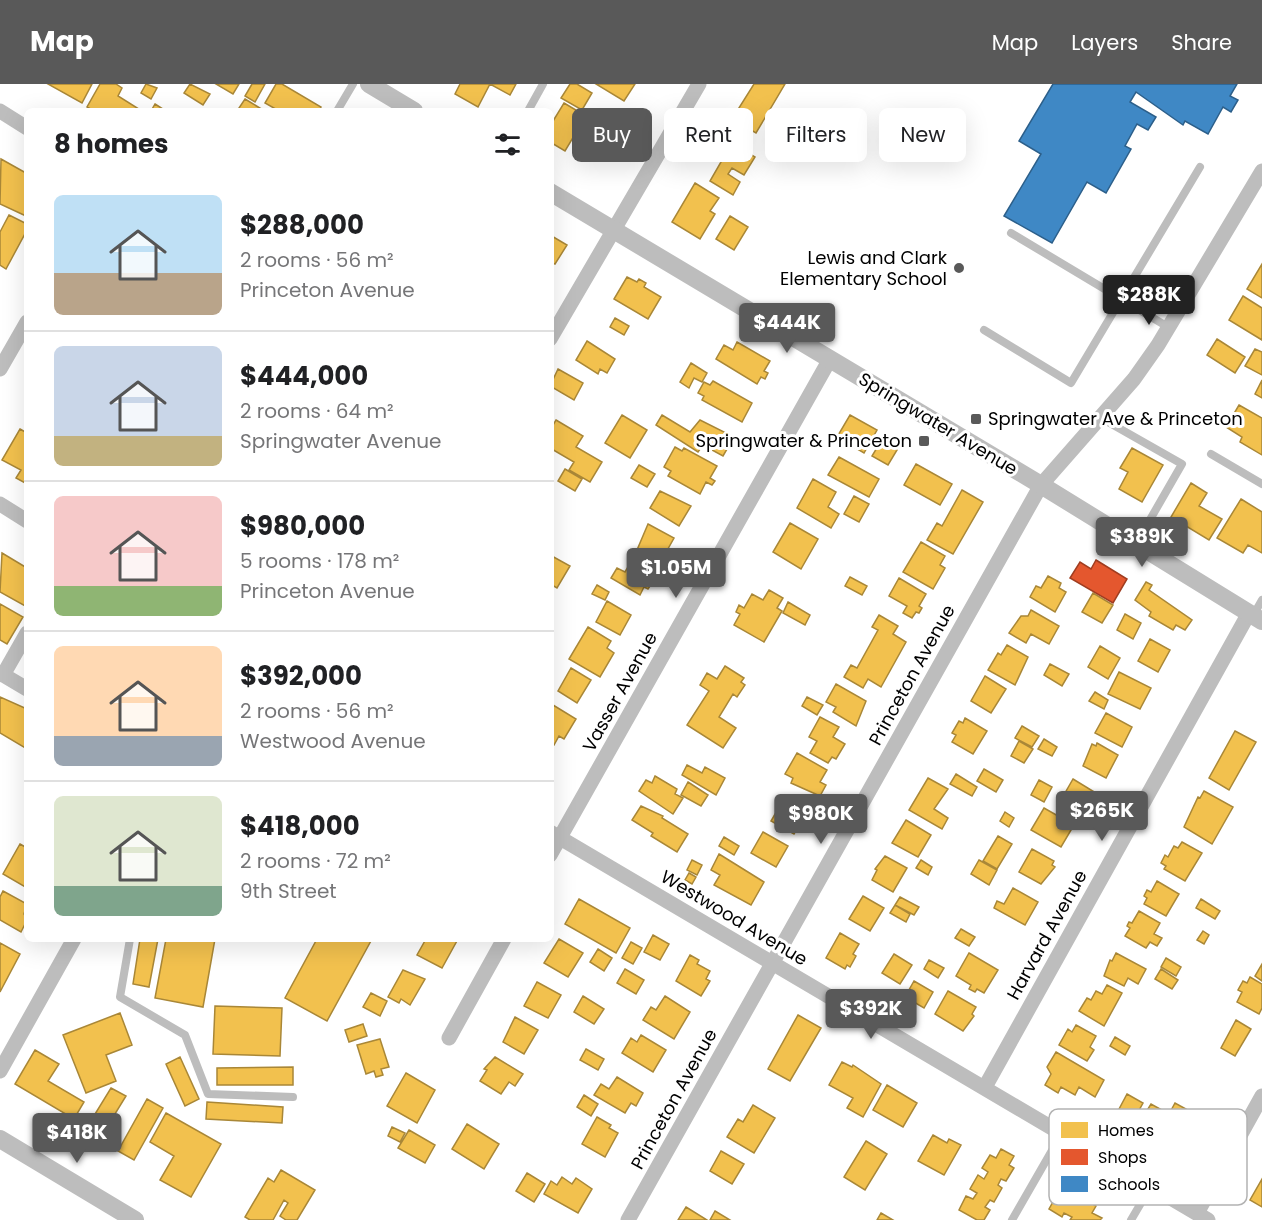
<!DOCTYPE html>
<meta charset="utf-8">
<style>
:root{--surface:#fff;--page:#f2f2f2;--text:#202124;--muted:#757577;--line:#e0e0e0;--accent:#595959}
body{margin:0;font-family:Poppins,sans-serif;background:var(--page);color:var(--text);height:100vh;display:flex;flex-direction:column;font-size:22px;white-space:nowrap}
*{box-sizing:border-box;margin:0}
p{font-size:20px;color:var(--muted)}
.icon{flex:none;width:33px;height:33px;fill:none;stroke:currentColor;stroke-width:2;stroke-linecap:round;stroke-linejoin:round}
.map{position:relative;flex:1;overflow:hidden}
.panel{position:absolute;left:24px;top:24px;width:530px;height:834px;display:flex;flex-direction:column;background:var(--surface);border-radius:9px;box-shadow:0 6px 24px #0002}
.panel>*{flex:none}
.hud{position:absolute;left:572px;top:24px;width:570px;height:54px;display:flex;gap:12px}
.price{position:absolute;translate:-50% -51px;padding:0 14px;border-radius:6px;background:var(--accent);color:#fff;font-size:20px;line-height:39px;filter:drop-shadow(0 2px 3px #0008)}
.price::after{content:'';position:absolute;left:50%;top:36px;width:18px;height:14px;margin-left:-9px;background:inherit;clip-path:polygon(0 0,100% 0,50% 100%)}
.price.active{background:#222;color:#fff}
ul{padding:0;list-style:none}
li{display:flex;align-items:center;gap:18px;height:150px;padding:0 30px}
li+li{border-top:2px solid var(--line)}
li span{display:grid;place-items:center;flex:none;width:168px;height:120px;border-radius:9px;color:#555}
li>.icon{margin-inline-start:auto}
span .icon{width:72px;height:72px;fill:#fffc;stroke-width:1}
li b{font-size:26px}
h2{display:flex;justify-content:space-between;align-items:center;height:72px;padding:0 30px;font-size:26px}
.pill{padding:0 21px;border-radius:9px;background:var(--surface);box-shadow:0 6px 24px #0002;font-size:21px;line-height:54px}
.pill.active{background:var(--accent);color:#fff}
header{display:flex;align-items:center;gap:36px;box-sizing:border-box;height:84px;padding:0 30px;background:var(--accent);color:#fff}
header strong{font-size:28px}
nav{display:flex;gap:33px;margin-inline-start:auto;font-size:21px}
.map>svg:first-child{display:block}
.homes{fill:#f2c14e;stroke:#a98737;stroke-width:1.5}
.shops{fill:#e4572e;stroke:#a03d20;stroke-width:1.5}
.schools{fill:#3f88c5;stroke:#2c5f8a;stroke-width:1.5}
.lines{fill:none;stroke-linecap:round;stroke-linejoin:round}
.service{stroke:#bdbdbd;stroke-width:8}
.minor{stroke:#bdbdbd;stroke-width:15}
.tertiary{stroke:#bdbdbd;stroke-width:18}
.poi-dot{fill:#595959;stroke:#fff;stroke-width:2}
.labels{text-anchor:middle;stroke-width:6;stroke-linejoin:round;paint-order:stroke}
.poi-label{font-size:18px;fill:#000;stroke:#fff;text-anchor:end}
.street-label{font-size:18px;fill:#000;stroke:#fff}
.key{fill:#fff;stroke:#b2b2b2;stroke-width:1.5}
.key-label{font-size:16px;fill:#000}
</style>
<header>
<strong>Map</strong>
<nav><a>Map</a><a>Layers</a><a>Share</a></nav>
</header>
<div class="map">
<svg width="1262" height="1136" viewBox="0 0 1262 1136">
<rect width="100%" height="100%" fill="#fff"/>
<path class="homes" d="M48,0H92L82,19Z
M100,0H116L122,4L118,12L142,27H94L87,23Z
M146,0L157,4L151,15L141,9Z
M190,0L210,10L203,21L184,9Z
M216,0H239L233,10Z
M252,0H265L255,18L245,12Z
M276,0H282L321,23L319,27H279L265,19Z
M460,0H516L510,11L490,0L478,23L455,10Z
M570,0H577L592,9L582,26L561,14Z
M596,0H635L624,17Z
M754,0H785L756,49L732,35Z
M245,15L263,26L262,27H237Z
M564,19L586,32L565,67L550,58V42Z
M155,20L166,27H151Z
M731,43L752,56L745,67L755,73L744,91L732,84L728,90L740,98L733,111L710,97L721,78L713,73Z
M1,75L26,89V132L0,120Z
M695,99L719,114L710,127L715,130L700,155L672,138Z
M9,131L27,140V146L6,185L0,181V148Z
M730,132L748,143L734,166L716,155Z
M550,151L567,161L555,180L550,178Z
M1262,180V214L1247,205Z
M627,193L637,198L639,195L646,199L644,203L661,213L648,235L614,215Z
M1243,212L1262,224V256L1229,236Z
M615,234L629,242L624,251L610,243Z
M1217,255L1245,273L1235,289L1207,271Z
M587,257L615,275L607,289L600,285L598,290L576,276Z
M737,258L770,277L764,287L768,289L765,295L761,293L757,300L716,275L724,261L733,266Z
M1255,265L1262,268V291L1245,282Z
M691,279L707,289L702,298L694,294L689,304L680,298Z
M558,285L583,299L574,316L550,302Z
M1262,296V314L1255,310Z
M713,297L752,319L742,338L702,316L704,312L698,309L704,298L710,301Z
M1239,321L1262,334V371L1240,358L1242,353L1226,343Z
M622,331L647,346L630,374L605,359Z
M662,331L690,348L700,336L734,353L723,372L703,361L698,368L656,341Z
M850,331L877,346L864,369L837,353Z
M556,336L583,352L576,363L602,378L590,398L569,386L574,378L550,364V346Z
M20,345L27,349V400L16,394L21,386L2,376Z
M881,357L897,366L888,381L872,372Z
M675,363L682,367L684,364L717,382L710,394L715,397L712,401L706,398L700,410L668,392L671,387L664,383Z
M1132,364L1163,381L1142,418L1119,405L1128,388L1120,384Z
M839,373L879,395L869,413L828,391Z
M916,380L952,400L940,421L904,401Z
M639,381L655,390L647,403L631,394Z
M565,385L582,395L575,407L558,397Z
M813,395L836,408L828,423L839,430L831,444L797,424Z
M1191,399L1207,409L1199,422L1222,435L1209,456L1171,433Z
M962,406L983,418L953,470L927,456L937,439L942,442Z
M660,407L691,422L679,442L650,424Z
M854,412L869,420L859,438L844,430Z
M1241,415L1262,428V469L1248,461L1243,469L1217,454Z
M790,439L818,455L801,485L773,468Z
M648,440L674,454L660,479L637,466Z
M921,458L945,472L940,481L945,484L933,505L903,488Z
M2,469L27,484V523L0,508Z
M550,471L570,482L557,504L552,501L550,503Z
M632,476L653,489L648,496L652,499L648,505L644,503L640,511L611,494L617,484L625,488Z
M1048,492L1061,499L1059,504L1066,508L1055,528L1030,513L1036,502L1041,504Z
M850,493L867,502L862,511L845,502Z
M899,494L926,510L919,522L922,524L919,529L916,528L912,534L903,529L907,522L889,512Z
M1146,498L1152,501L1149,506L1192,536L1185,546L1176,541L1173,546L1149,532L1151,528L1135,516Z
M597,501L609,508L605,516L592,510Z
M769,506L783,514L777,524L782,527L764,558L734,541L740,530L736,528L739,521L744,524L752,510L763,516Z
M1093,509L1113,521L1102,539L1082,528Z
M607,517L631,531L620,551L596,538Z
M788,518L810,531L805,541L783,529Z
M0,520L23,533L7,560L0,556Z
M1031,526L1059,542L1049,560L1031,550L1026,559L1009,549L1021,532H1028Z
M1125,530L1141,539L1133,555L1117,546Z
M879,531L898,542L893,550L906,558L881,603L868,595L863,604L844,593L851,581L857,584L878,546L872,543Z
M588,543L611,557L607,564L614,569L600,593L569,575Z
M1150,555L1170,566L1158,588L1138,577Z
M1007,561L1028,573L1015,601L988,586L998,569L1001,571Z
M1100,562L1120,574L1108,595L1088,583Z
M1050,580L1069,590L1062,602L1044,591Z
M725,582L744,594L741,598L745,601L737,613L733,610L719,633L736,644L723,664L687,641L709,607L700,601L707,589L717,595Z
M571,584L591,596L577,619L558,607Z
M1119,588L1151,604L1140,625L1108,610Z
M985,592L1006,605L991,629L971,617Z
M836,600L866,617L856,642L833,628L836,623L826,618Z
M1095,608L1108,616L1104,625L1089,617Z
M0,613L27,625V665L0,649Z
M807,613L823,621L817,631L802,622Z
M553,621L576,635L564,655L559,652L554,661L550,659V626Z
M1106,629L1132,643L1122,663L1095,649Z
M820,633L839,643L833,653L845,660L836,675L832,673L828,679L810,669L817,657L809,653Z
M965,634L987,647L973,670L952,658L956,651L952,649L959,637L963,639Z
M1022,642L1039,652L1032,663L1015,654Z
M1235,647L1256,658L1229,706L1209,694Z
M1044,655L1057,663L1052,672L1038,665Z
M1019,657L1033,665L1024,679L1011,672Z
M1097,659L1118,671L1106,694L1083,682L1092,660L1096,662Z
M797,669L827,686L820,698L826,701L820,712L791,699L793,694L785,690Z
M687,681L702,689L705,683L725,694L716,711L682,691Z
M984,685L1003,696L996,708L977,697Z
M956,690L977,703L972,712L950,700Z
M655,692L677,705L675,710L683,714L673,730L639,707L646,696L652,699Z
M928,694L948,705L934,725L948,734L942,745L909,726Z
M1073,695L1096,709L1090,720L1085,717L1079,726L1061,716Z
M1039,696L1052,703L1044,718L1031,711Z
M688,698L708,711L701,722L681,711Z
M1204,707L1233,723L1212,760L1184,743L1198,713L1200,714Z
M785,713L808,726L794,750L771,737Z
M641,722L663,732L662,734L688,750L677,768L651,752L653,749L632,736Z
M1044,724L1074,741L1061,763L1031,746Z
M1005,728L1014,734L1009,743L1000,737Z
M906,736L931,751L918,773L892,759Z
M763,748L788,762L776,783L751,769Z
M998,752L1012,760L997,785L983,777Z
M724,753L739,762L734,771L719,762Z
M1182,758L1202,769L1185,797L1164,785L1166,782L1161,779L1165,771L1168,773L1174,762L1178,764Z
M20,760L27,764V804L3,790Z
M1032,765L1054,777L1052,781L1055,783L1041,800L1019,788Z
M719,770L764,798L751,821L714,801L720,791L711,786Z
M885,772L907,784L893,808L872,796L877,786L875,785Z
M692,776L702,781L697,791L687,786Z
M921,776L932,783L928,791L916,784Z
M979,776L997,786L989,801L971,790Z
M689,789L696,793L692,800L685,796Z
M1157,797L1179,810L1166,832L1144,820L1147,814L1144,812L1147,806L1151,808Z
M1013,804L1038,818L1025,841L994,824L997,817L1004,820Z
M3,807L27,820L24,830L27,836L21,848L0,836V813Z
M863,812L884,824L870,847L849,835Z
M900,813L919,823L914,831L895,821Z
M579,815L630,844L616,869L565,840Z
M1201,815L1220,827L1215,835L1196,824Z
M895,821L910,830L906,838L890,829Z
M1139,827L1160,839L1154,850L1162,854L1157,862L1150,858L1146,864L1125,852L1130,844L1127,842L1129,838L1132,839Z
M961,845L975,853L969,862L955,854Z
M1203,847L1209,851L1204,860L1197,856Z
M840,849L859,860L853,870L856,872L850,883L847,881L845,885L826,874Z
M653,851L669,860L660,876L644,868Z
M140,855H158L149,903L133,900Z
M166,855H215L203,923L155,914Z
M317,855H372L327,937L285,914Z
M426,855H458L442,884L417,871Z
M559,855L583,869L568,893L544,879Z
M631,858L642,864L633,880L622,874Z
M0,859L20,870L0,908Z
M598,865L612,874L604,887L590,878Z
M969,869L998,886L984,909L977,905L975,908L969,905L971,901L956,892Z
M1116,869L1146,885L1138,900L1128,894L1124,902L1104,892L1110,876L1112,877Z
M894,870L912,881L900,900L882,889Z
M690,871L699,876L697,880L710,887L706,895L710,897L701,912L676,897Z
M1166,874L1181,883L1176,892L1161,883Z
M929,876L944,884L938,894L924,885Z
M1262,880V897L1255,892Z
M625,885L644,896L636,910L617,899Z
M1161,885L1178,896L1172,905L1155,895Z
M403,886L425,895L410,921L401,915L399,919L388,913Z
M1250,893L1262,900V924L1259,930L1237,918L1242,908L1238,906L1243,897L1247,899Z
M914,897L933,908L924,924L905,913Z
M537,898L561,911L548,934L524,922Z
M1107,901L1122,909L1104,942L1079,927L1087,914L1091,916L1096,907L1102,910Z
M948,907L976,923L972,930L974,932L963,947L935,930Z
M371,909L387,917L380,932L363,923Z
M583,912L604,925L594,940L574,928Z
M665,912L690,928L674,955L643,936L651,923L656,926Z
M215,922L282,924L280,972L213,970Z
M120,929L132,961L106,971L116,997L86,1009L63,951Z
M798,931L821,944L790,997L768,985Z
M515,933L538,946L524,970L503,958Z
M1236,936L1251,945L1235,972L1221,964Z
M363,940L367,952L349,958L345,946Z
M1076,941L1096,952L1090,963L1094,966L1087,977L1059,961L1068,945L1072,948Z
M641,951L666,966L653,988L622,969L631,954L637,958Z
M1115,953L1130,962L1125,971L1110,962Z
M380,955L389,983L381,985L383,991L376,993L374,987L366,990L357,961Z
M586,965L604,975L598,986L580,976Z
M35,966L59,980L48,997L84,1018L74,1035L15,1000Z
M1056,968L1104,996L1095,1013L1079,1003L1075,1011L1061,1003L1058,1009L1045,1001L1051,990L1047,983Z
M180,973L199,1015L185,1022L166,980Z
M495,973L523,990L515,1002L509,998L501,1010L480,997L487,986L484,985Z
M842,978L852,983L853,981L881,1000L863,1033L847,1024L853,1014L829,1001Z
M293,983V1001H217V984Z
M406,989L435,1006L417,1039L387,1022Z
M617,993L643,1009L636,1022L631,1019L625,1029L594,1011L601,1000L609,1005Z
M887,1001L917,1019L903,1043L873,1026Z
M111,1004L126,1012L99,1056L84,1048Z
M1127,1010L1143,1019L1137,1030L1143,1033L1151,1020L1169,1030L1175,1019L1208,1037L1200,1051L1194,1048L1184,1065L1118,1027Z
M584,1011L598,1020L591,1032L577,1023Z
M147,1015L163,1024L134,1076L118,1067Z
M207,1018L283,1023L282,1039L206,1035Z
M753,1021L775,1034L754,1069L727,1053L738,1035L743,1038Z
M166,1029L221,1060L191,1113L160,1096L174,1072L150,1058Z
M597,1033L611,1041L609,1044L618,1049L605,1073L582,1060Z
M467,1040L499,1060L484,1085L452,1065Z
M392,1043L405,1049L400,1058L388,1052Z
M409,1046L435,1061L425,1079L398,1064Z
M933,1051L947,1059L949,1055L961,1061L944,1091L918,1077Z
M866,1057L887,1070L865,1106L844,1093Z
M1001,1065L1014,1072L1009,1081L1014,1084L1006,1097L1001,1095L998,1101L1002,1104L994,1118L990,1116L985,1123L990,1126L984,1136H977L959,1126L966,1112L973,1115L977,1109L970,1105L978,1091L984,1095L988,1088L982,1084L990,1071L996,1074Z
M721,1067L744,1080L732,1100L710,1087Z
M281,1086L315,1106L297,1136H286L280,1132L288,1119L284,1116L273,1136H250L245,1133L268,1094L274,1098Z
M527,1089L545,1100L534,1118L516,1107Z
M562,1093L572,1100L576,1094L592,1105L578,1129L544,1110L551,1097L557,1101Z
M1262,1095V1123L1250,1116Z
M1062,1102L1076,1110L1072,1116L1079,1120L1083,1114L1096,1122L1092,1129L1102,1134L1100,1136H1070L1072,1133L1064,1129L1062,1133L1049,1125Z
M686,1123L707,1136H678Z
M715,1127L730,1136H710Z
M881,1129L893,1136H877Z"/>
<path class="shops" d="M1096,476L1127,495L1113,519L1070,494L1080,478L1091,485Z"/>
<path class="schools" d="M1053,0H1237L1230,12L1238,16L1231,28L1223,23L1208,50L1185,37L1183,41L1136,8L1130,18L1156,33L1148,46L1137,40L1125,62L1131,65L1106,109L1087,98L1052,159L1004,132L1041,70L1019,57Z"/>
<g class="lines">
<path class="service" d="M337,27L353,0
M528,27L543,0
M1011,149L1168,243
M984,246L1071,299L1200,83
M1101,334L1182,380L1136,460
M1211,370L1262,400
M1254,530L1262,516
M130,855L120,913L185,951L208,1010L293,1013
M1012,1136L1062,1049
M1131,1136L1151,1102"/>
<path class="minor" d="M0,27L27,44
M550,255L699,0
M0,285L27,238
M0,420L27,437
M0,589L27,605
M3,591L27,549
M550,748L1208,1136
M550,771L830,275
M449,954L504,855
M0,987L74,855
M985,1003L1249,529
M1197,1129L1262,1012
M628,1136L1041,401L1134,295L1158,261L1262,87"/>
<path class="tertiary" d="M369,0L414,27
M550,108L1041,401L1262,537
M0,1055L135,1136"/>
</g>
<g class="poi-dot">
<circle cx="959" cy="184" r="6"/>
<rect x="970" y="329" width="12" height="12" rx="3"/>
<rect x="918" y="351" width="12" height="12" rx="3"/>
</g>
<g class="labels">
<g class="poi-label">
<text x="947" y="180">Lewis and Clark<tspan x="947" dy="21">Elementary School</tspan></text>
<text x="988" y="341" text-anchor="start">Springwater Ave &amp; Princeton</text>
<text x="912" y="363">Springwater &amp; Princeton</text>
</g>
<g class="street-label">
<text transform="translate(938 340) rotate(31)" y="6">Springwater Avenue</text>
<text transform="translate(912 591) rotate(-61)" y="6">Princeton Avenue</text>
<text transform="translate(620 608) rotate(-61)" y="6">Vasser Avenue</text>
<text transform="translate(734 834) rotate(31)" y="6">Westwood Avenue</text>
<text transform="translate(1047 851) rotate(-61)" y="6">Harvard Avenue</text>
<text transform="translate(674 1015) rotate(-61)" y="6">Princeton Avenue</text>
</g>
</g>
<rect x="1049" y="1025" width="198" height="96" rx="9" class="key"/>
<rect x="1061" y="1038" width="27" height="16" fill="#f2c14e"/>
<rect x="1061" y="1065" width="27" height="16" fill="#e4572e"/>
<rect x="1061" y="1092" width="27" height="16" fill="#3f88c5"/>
<g class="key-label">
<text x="1098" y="1052">Homes</text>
<text x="1098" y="1079">Shops</text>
<text x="1098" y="1106">Schools</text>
</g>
</svg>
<b class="price active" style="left:1149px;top:242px">$288K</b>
<b class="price" style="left:787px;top:270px">$444K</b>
<b class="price" style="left:1142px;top:484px">$389K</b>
<b class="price" style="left:676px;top:515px">$1.05M</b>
<b class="price" style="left:1102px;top:758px">$265K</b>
<b class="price" style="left:821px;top:761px">$980K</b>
<b class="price" style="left:871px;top:956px">$392K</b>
<b class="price" style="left:77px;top:1080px">$418K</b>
<div class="hud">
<a class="pill active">Buy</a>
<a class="pill">Rent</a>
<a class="pill">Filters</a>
<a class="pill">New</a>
</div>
<section class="panel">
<h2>8 homes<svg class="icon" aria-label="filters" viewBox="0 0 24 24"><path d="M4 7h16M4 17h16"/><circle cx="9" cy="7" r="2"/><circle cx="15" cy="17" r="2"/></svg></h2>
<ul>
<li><span style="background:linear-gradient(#bfe0f5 65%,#b9a48a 0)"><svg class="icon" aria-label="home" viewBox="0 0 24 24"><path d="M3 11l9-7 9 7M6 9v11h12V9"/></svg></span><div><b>$288,000</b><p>2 rooms · 56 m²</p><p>Princeton Avenue</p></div></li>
<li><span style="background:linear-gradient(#c9d6e8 75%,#c2b280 0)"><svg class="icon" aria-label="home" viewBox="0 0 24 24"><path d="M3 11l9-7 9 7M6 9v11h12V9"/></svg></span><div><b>$444,000</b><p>2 rooms · 64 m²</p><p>Springwater Avenue</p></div></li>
<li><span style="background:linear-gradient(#f6c9c9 75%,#8fb573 0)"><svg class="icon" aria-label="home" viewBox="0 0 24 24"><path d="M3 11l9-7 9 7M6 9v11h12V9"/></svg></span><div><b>$980,000</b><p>5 rooms · 178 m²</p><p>Princeton Avenue</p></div></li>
<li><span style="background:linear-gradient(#ffd9b3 75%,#9aa5b1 0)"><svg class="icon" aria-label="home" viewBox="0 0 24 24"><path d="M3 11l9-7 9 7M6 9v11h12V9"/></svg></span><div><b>$392,000</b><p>2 rooms · 56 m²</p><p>Westwood Avenue</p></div></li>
<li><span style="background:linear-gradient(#dfe7d0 75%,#7fa58c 0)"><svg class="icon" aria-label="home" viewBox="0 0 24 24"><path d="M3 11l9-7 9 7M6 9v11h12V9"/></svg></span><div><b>$418,000</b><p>2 rooms · 72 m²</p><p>9th Street</p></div></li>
</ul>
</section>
</div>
